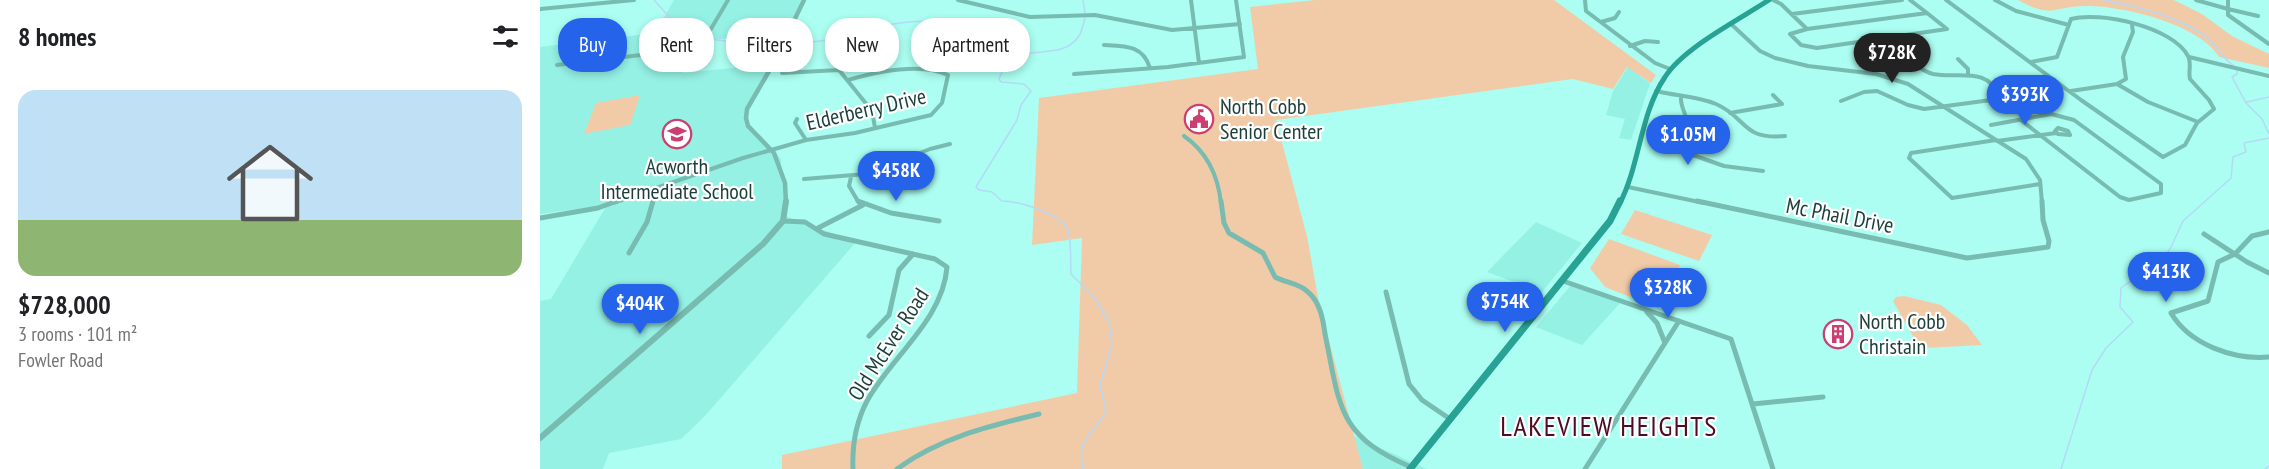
<!DOCTYPE html>
<meta charset="utf-8">
<style>
:root{--surface:#fff;--page:#f6f6f6;--text:#202124;--muted:#757577;--accent:#2563eb}
body{margin:0;font-family:"PT Sans Narrow",sans-serif;background:var(--page);color:var(--text);height:100vh;display:flex;flex-direction:column;font-size:22px;white-space:nowrap}
*{box-sizing:border-box;margin:0}
p{font-size:20px;color:var(--muted)}
.icon{flex:none;width:33px;height:33px;fill:none;stroke:currentColor;stroke-width:2;stroke-linecap:round;stroke-linejoin:round}
.map{position:relative;flex:1;overflow:hidden}
.details{display:flex;flex-direction:column;background:var(--surface);width:540px}
.details>*{flex:none}
.hud{position:absolute;left:18px;top:18px;width:570px;height:54px;display:flex;gap:12px}
.price{position:absolute;translate:-50% -51px;padding:0 14px;border-radius:21px;background:var(--accent);color:#fff;font-size:20px;line-height:39px;filter:drop-shadow(0 2px 3px #0008)}
.price::after{content:'';position:absolute;left:50%;top:36px;width:18px;height:14px;margin-left:-9px;background:inherit;clip-path:polygon(0 0,100% 0,50% 100%)}
.price.current{background:#222;color:#fff}
ul{padding:0;list-style:none}
li{display:grid;align-content:center;gap:12px;height:318px;padding:0 18px}
li span{display:grid;place-items:center;height:186px;border-radius:18px;color:#555}
li>.icon{margin-inline-start:auto}
span .icon{width:108px;height:108px;fill:#fffc;stroke-width:1}
li b{font-size:26px}
h2{display:flex;justify-content:space-between;align-items:center;height:72px;padding:0 18px;font-size:26px}
.chip{padding:0 21px;border-radius:24px;background:var(--surface);box-shadow:0 3px 9px #0003;font-size:21px;line-height:54px}
.chip.current{background:var(--accent);color:#fff}
main{display:flex;flex:1;min-height:0}
.map>svg:first-child{display:block}
.built{fill:#95f1e4}
.green{fill:#f1cba8}
.lines{fill:none;stroke-linecap:round;stroke-linejoin:round}
.stream{stroke:#b5d9f7;stroke-width:1.5}
.minor-far1{stroke:#78bbb0;stroke-width:4}
.minor{stroke:#78bbb0;stroke-width:5}
.tertiary-far1{stroke:#78bbb0;stroke-width:4.5}
.tertiary{stroke:#78bbb0;stroke-width:6}
.secondary-far1{stroke:#28a294;stroke-width:5}
.secondary{stroke:#28a294;stroke-width:7}
.labels{text-anchor:middle;stroke-width:4.5;stroke-linejoin:round;paint-order:stroke}
.poi-label{font-size:22px;fill:#1c3e39;stroke:#fff;text-anchor:start}
.street-label{font-size:22px;fill:#1c3e39;stroke:#fff}
.near-neighbourhood-label{font-size:28px;letter-spacing:1.5px;fill:#4f0b25;stroke:#fff}
</style>
<main>
<section class="details">
<h2>8 homes<svg class="icon" aria-label="filters" viewBox="0 0 24 24"><path d="M4 7h16M4 17h16"/><circle cx="9" cy="7" r="2"/><circle cx="15" cy="17" r="2"/></svg></h2>
<ul>
<li><span style="background:linear-gradient(#bfe0f5 70%,#8fb573 0)"><svg class="icon" aria-label="home" viewBox="0 0 24 24"><path d="M3 11l9-7 9 7M6 9v11h12V9"/></svg></span><div><b>$728,000</b><p>3 rooms · 101 m²</p><p>Fowler Road</p></div></li>
</ul>
</section>
<div class="map">
<svg width="1729" height="469" viewBox="0 0 1729 469">
<rect width="100%" height="100%" fill="#abfef1"/>
<path class="built" d="M134,0H261L245,36L165,40L143,73L231,64L204,118L241,159V174L247,194L245,216L316,242L164,417L141,439L69,453L63,469H0V301L11,299L67,205L0,214V47L115,33Z
M1088,67L1110,83L1091,140L1079,138L1085,119L1066,115L1073,91Z
M996,222L1042,243L1002,292L947,272Z
M1031,285L1081,302L1042,345L996,327Z
M814,436L887,469H823Z"/>
<path class="green" d="M775,0H1014L1116,75L1111,83L1087,67L1073,89L1033,79L736,120L767,236L779,303L823,469H242V455L537,393L542,238L492,245L499,98L718,69L710,7Z
M1478,0H1634L1662,14L1692,36L1729,54V68L1679,57C1660,24 1581,5 1544,6C1510,7 1513,19 1478,0Z
M100,95L90,125L44,134L56,103Z
M1095,210L1172,235L1159,261L1081,234Z
M1069,239L1140,265L1118,308L1065,287L1050,268Z
M1364,296L1401,305L1427,325L1442,345L1384,348L1378,345L1353,301L1356,297Z"/>
<g class="lines">
<path class="stream" d="M114,0L140,29L163,37
M543,0L545,13
M1564,0C1595,6 1649,19 1672,42C1681,52 1682,58 1694,66
M169,39L201,43L240,42
M247,41C275,46 298,37 324,30C381,15 426,18 477,47L478,54
M1697,70V74L1692,77L1706,103L1722,119L1729,134
M1707,102L1729,97
M543,469C536,437 553,436 566,411L560,384L572,346L569,322L555,298L531,274C530,261 532,244 528,231C523,214 478,201 462,201L452,192L439,190L436,187L477,120L481,105L491,91L484,84L461,82L459,79C474,34 518,67 539,36C542,32 543,24 545,18
M1521,469L1552,370L1566,348L1593,322L1580,307L1581,288L1592,280L1610,279L1631,247L1643,221L1691,178L1693,157L1706,152L1704,143L1729,138
M1725,469L1729,466"/>
<path class="minor-far1" d="M418,0L490,17L555,15L632,30L700,24
M651,0L659,63
M1045,0L1046,11L1115,63L1130,69
M1233,0L1241,4L1267,29
M1370,0L1387,13
M1406,0L1541,100L1623,157L1645,145L1657,123L1674,109L1669,100L1650,79C1648,72 1652,63 1648,56C1633,27 1560,11 1531,19L1517,57L1491,62
M1455,0L1476,11L1529,25
M1656,0L1688,9V6
M1688,0V15L1729,44
M0,9L94,0
M1688,9L1718,16
M1387,13L1407,29L1277,48L1261,45L1250,34L1267,29Z
M1252,14L1362,0
M1061,22L1075,18L1079,12
M1191,24L1220,51L1235,58L1268,66L1336,74L1368,84L1486,159L1500,180L1502,203
M564,45C585,46 603,45 610,68
M1090,46L1105,41L1118,42
M1649,57L1729,76
M1418,59L1428,69V74
M17,65L151,49L165,39L188,0
M242,73L299,70L332,111L335,128
M534,74L628,67L704,57L696,0
M1577,84L1608,102L1658,122
M1116,91C1136,96 1157,96 1176,104C1208,118 1201,140 1245,136
M1531,91L1577,84L1586,79L1583,57L1593,32L1592,25
M1141,97C1140,108 1148,116 1148,127C1148,137 1144,143 1147,153L1184,166L1223,171
M1301,101L1324,92L1337,91L1368,105L1384,109L1451,100L1458,96C1449,66 1417,79 1393,74C1385,72 1379,67 1372,63
M1190,113L1242,104L1233,95
M257,119L255,123L266,140
M1451,125L1511,114L1534,120L1621,184V193L1589,200L1580,197L1482,121
M1518,128L1528,131L1530,135L1518,134L1515,131Z
M644,136C667,152 678,176 681,203
M1456,140L1371,153L1369,158L1412,198L1500,184
M1457,141L1516,133
M311,177L309,186L319,203
M264,179L326,174L390,149L410,144
M1088,187L1164,203
M111,190L113,203
M73,203L203,158L266,140L315,133L391,115L402,103L408,75C380,62 336,72 308,80"/>
<path class="minor" d="M318,201L351,213L399,221
M681,201L684,223L689,233L723,253L735,277C746,283 759,283 768,292C780,302 783,319 785,334C800,406 797,436 871,467
M1157,201L1427,258L1508,247L1509,241L1503,220L1502,201
M0,218L58,208L77,201
M243,221L265,222L284,234L395,259L407,267C403,320 351,357 327,401C316,422 312,446 313,469
M278,228L323,205
M1729,232L1712,236L1695,254L1678,262L1668,301L1631,313C1650,345 1694,360 1729,357
M1664,234L1707,262L1729,273
M89,253L107,222L113,201
M1023,281L1191,339L1233,469
M846,292L869,384L882,400L910,419
M1107,312L1117,323L1125,343
M329,336L349,315L359,270L373,254
M1213,404L1283,397
M357,469C399,438 449,426 499,414
M1045,469L1139,321"/>
<path class="tertiary-far1" d="M246,203L245,183L234,153L208,126L206,118L207,109L232,66L264,0"/>
<path class="tertiary" d="M0,438L223,244L243,221L246,201"/>
<path class="secondary-far1" d="M1080,203C1100,164 1100,114 1125,77C1143,48 1200,19 1229,0"/>
<path class="secondary" d="M870,469L1070,221L1080,201"/>
</g>
<defs>
<g id="civic-ring" transform="scale(1.5)"><circle r="9.5" fill="#fff" stroke="#cb3e6f" stroke-width="1.5"/><path d="M-.6-6.5H3V-4.5H.6V-3L4-1V1h2V6H-6V1h2V-1L-.6-3ZM-1.2 2.5V6h2.4V2.5Z" fill="#cb3e6f"/></g>
<g id="school-ring" transform="scale(1.5)"><circle r="9.5" fill="#fff" stroke="#cb3e6f" stroke-width="1.5"/><path d="M0-5L7-2L0 1L-7-2ZM-4 1L0 2.5L4 1V4Q0 6-4 4Z" fill="#cb3e6f"/></g>
<g id="building-ring" transform="scale(1.5)"><circle r="9.5" fill="#fff" stroke="#cb3e6f" stroke-width="1.5"/><path d="M-4-6H4V6H1V3H-1V6H-4ZM-2.5-4.3h1.7v1.8h-1.7ZM.8-4.3h1.7v1.8H.8ZM-2.5-1h1.7V.8h-1.7ZM.8-1h1.7V.8H.8Z" fill="#cb3e6f"/></g>
</defs>
<g fill-rule="evenodd">
<use href="#civic-ring" x="659" y="119"/>
<use href="#school-ring" x="137" y="134"/>
<use href="#building-ring" x="1298" y="334"/>
</g>
<g class="labels">
<g class="poi-label">
<text x="680" y="114">North Cobb<tspan x="680" dy="25">Senior Center</tspan></text>
<text x="137" y="174" text-anchor="middle">Acworth<tspan x="137" dy="25">Intermediate School</tspan></text>
<text x="1319" y="329">North Cobb<tspan x="1319" dy="25">Christain</tspan></text>
</g>
<g class="street-label">
<text transform="translate(326 109) rotate(-13)" y="8">Elderberry Drive</text>
<text transform="translate(1300 215) rotate(11)" y="8">Mc Phail Drive</text>
<text transform="translate(348 344) rotate(-57)" y="8">Old McEver Road</text>
</g>
<g class="near-neighbourhood-label">
<text x="1069" y="436">LAKEVIEW HEIGHTS</text>
</g>
</g>
</svg>
<b class="price current" style="left:1352px;top:84px">$728K</b>
<b class="price" style="left:1485px;top:126px">$393K</b>
<b class="price" style="left:1148px;top:166px">$1.05M</b>
<b class="price" style="left:356px;top:202px">$458K</b>
<b class="price" style="left:1626px;top:303px">$413K</b>
<b class="price" style="left:1128px;top:319px">$328K</b>
<b class="price" style="left:965px;top:333px">$754K</b>
<b class="price" style="left:100px;top:335px">$404K</b>
<div class="hud">
<a class="chip current">Buy</a>
<a class="chip">Rent</a>
<a class="chip">Filters</a>
<a class="chip">New</a>
<a class="chip">Apartment</a>
</div>
</div>
</main>
